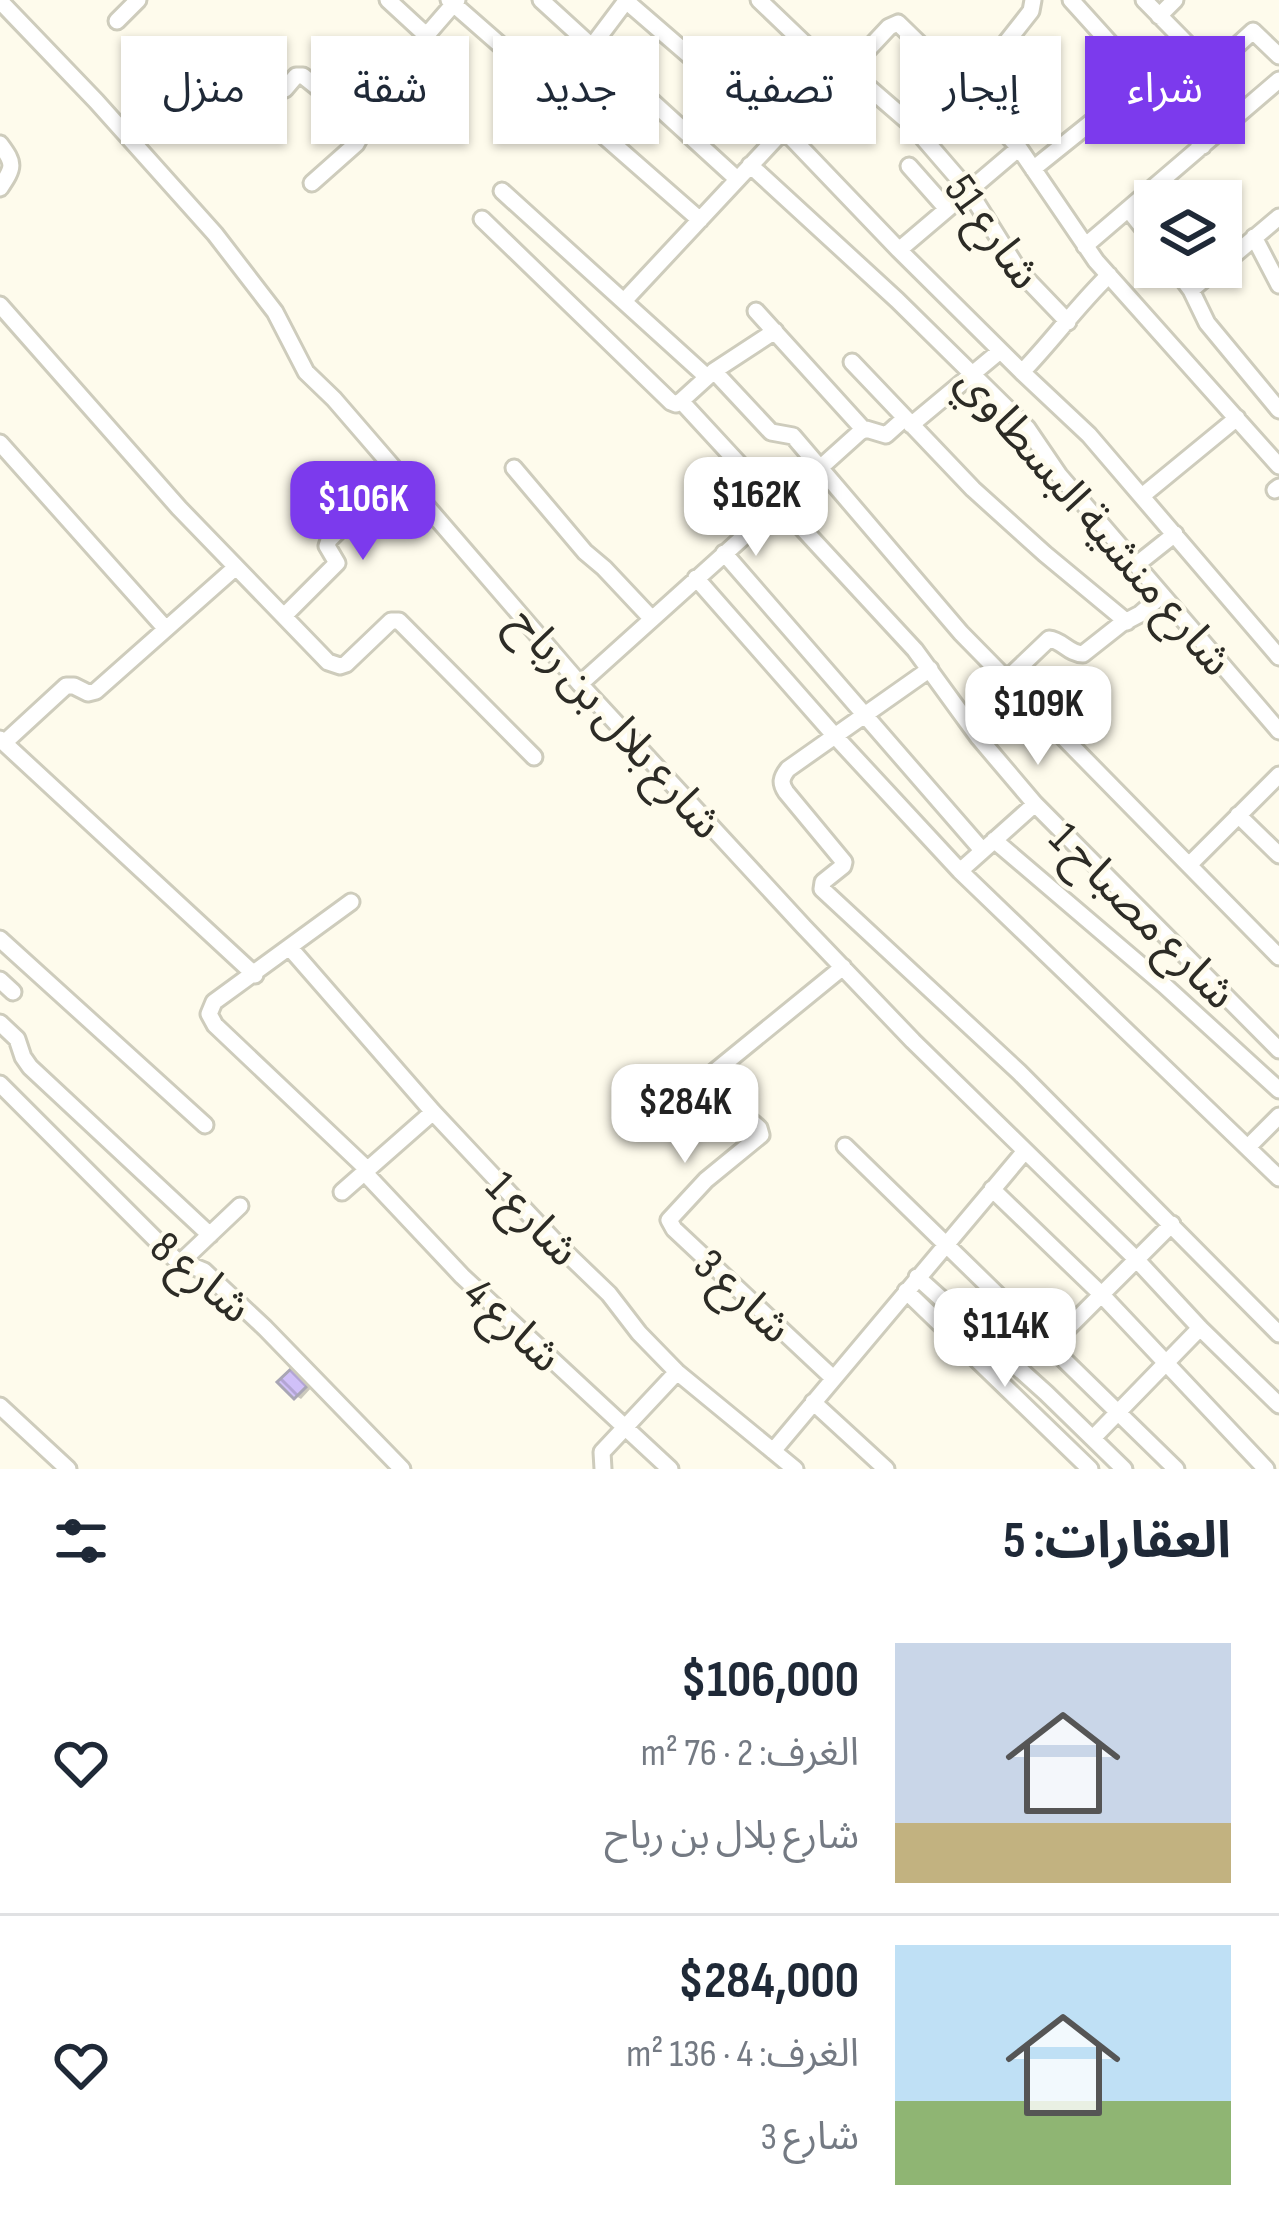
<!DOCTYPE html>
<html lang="ar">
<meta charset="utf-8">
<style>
:root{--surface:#fff;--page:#f6f6f7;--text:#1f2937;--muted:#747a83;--line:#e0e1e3;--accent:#7c3aed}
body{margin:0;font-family:"Sofia Sans Condensed","Noto Sans Arabic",sans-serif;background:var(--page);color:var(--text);direction:rtl;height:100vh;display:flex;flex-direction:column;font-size:45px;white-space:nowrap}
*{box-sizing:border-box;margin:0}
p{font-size:39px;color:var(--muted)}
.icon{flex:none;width:66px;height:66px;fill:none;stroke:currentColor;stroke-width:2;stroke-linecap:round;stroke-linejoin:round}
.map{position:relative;height:1469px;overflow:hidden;direction:ltr}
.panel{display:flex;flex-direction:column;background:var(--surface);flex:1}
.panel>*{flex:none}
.hud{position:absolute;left:36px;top:36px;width:1209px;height:108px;direction:rtl;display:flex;gap:24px}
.fabs{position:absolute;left:1134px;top:180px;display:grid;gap:24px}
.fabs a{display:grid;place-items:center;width:108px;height:108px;border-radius:0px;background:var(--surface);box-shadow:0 3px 9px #0004;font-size:60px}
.price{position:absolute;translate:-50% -102px;padding:0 27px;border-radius:24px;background:#fff;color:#222;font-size:39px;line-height:78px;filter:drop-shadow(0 3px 6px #0008)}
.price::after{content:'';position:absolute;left:50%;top:72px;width:36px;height:27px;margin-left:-18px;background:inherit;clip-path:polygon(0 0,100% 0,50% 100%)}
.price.current{background:var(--accent);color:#fff}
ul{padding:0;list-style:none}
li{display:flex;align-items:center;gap:36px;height:300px;padding:0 48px}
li+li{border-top:3px solid var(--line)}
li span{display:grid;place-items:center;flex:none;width:336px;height:240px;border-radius:0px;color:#555}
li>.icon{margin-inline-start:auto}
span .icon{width:144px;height:144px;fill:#fffc;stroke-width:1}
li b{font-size:51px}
h2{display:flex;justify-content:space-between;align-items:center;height:144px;padding:0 48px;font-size:51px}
.chip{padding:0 42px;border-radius:0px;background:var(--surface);box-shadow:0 3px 9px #0004;font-size:42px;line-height:108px}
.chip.current{background:var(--accent);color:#fff}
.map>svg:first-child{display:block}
.shadow{fill:#0003}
.building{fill:url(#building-back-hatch);stroke:#a9a6b4;stroke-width:3}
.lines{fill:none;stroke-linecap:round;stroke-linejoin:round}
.minor-casing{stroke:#ceccbc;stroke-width:21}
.minor{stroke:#fff;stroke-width:15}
.labels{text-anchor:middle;stroke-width:9;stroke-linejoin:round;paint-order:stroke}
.street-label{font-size:45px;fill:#2c2b25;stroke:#fefbec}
</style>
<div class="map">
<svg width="1279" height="1469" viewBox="0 0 1279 1469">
<defs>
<pattern id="building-back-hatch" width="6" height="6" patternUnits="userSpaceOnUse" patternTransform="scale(3)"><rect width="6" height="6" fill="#d0c0f8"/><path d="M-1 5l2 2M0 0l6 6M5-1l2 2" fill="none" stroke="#b3a5d4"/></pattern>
</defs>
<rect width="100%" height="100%" fill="#fefbec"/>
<path class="shadow" d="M299,1372L313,1386L301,1399L296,1396Z"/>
<path class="building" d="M294,1366L311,1382L294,1399L277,1382Z"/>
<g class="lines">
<g class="minor-casing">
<path id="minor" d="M388,0L426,35
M449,0L700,220
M541,0L737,179
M625,0L780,134
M759,0L828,66L860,80L912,125L969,191L1019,271L1068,322
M1071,0L1203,146
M1144,0L1208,65L1219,62L1253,31L1279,56
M0,1L96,101L215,234L275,312L306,372L334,399L580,684L804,927L913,1041L1136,1259L1200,1328L1279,1405
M1159,16L1175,0
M117,21L138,0
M263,87L270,95L285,89L296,76H303L367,127
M968,91L1031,11L1033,0
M556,94L626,1
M785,131L899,250L1022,372L1089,435L1279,657
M0,144C15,164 14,167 0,188
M750,165L897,300L1027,428L1059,475L1279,731
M909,166L947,209
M1033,169L1144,80
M312,183L356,144L399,67L457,0
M502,191L707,377
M1128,209L1155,243
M482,219L671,402L676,404L681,401L777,505
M1254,237L1279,285
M1085,246L1279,80
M899,250L1019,148
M1221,266L1279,217
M1174,267L1191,290L1207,323L1279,410
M1191,290L1219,267
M624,301L780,134L825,101L845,74L889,27L898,23L968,91L1019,148L1096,261L1279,466
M0,305L179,508L328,662L340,666L346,664L391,621H399L534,757
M756,311L864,430
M852,362L973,489L1045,554L1127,622
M714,371L771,432L793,436L961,633L1279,957
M1022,372C1053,340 1077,306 1109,275
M681,401L714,371L775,331
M911,425L1000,351
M0,443L166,629
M514,468L585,552L604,568L652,619
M1275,490L1279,487
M1142,496L1237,418
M779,503L915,650L979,738L1035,804L1279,1050
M724,553L982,850
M1136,565L1175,534
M696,578L834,735L960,871L1279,1178
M284,616L337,563L327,546L329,540L396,474
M930,669L788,769C781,778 780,783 786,792L844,862L843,866L823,882L822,889L1019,1072L1279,1334
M1007,679L1049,639C1062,640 1069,654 1083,654L1121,624L1140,614L1162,595
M580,684L860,432L866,429L886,435L905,418
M0,739L255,975
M4,743L66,686H74L88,693L96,691L236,567
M1238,815L1279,855
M994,840L1164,985L1279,1090
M1190,864L1279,775
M960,871L1035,804
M351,902L214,1002L209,1014L215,1025L368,1170
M0,939L205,1125
M290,948L433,1112L557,1244L609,1294L639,1333L677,1372L795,1469
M0,980L13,992
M0,1023L17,1039L23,1057L30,1067L210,1235
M0,1084L175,1259L204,1271L265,1328L402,1469
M845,1146L1176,1469
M1248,1147L1279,1116
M365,1173L462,1276L670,1469
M992,1189L1101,1294L1266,1469
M342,1192L433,1112
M180,1263L240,1206
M917,1277L1046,1393L1124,1469
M906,1291L1090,1469
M1050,1346L1172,1224
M833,1378L674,1229L669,1220L706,1180L761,1135L759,1128C741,1112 714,1098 713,1073L843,967
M813,1402L886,1469
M0,1406L68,1469
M1093,1438L1200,1328
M773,1451L1025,1151
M603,1469L602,1452L677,1372"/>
</g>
<use href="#minor" class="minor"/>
</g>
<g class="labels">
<g class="street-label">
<text transform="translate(994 231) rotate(54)" y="16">شارع 51</text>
<text transform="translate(1096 520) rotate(49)" y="16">شارع منشية البسطاوي</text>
<text transform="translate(617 722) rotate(48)" y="16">شارع بلال بن رباح</text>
<text transform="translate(1144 915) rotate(45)" y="16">شارع مصباح 1</text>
<text transform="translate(534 1218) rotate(46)" y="16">شارع 1</text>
<text transform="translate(202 1276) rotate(40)" y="16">شارع 8</text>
<text transform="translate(744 1295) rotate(43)" y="16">شارع 3</text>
<text transform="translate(514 1324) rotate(43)" y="16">شارع 4</text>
</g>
</g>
</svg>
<div class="fabs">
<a><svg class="icon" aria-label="layers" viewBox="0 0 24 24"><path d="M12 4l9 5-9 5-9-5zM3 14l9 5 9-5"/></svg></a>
</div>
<b class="price" style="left:756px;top:559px">$162K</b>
<b class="price current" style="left:363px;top:563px">$106K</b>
<b class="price" style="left:1038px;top:768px">$109K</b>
<b class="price" style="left:685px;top:1166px">$284K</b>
<b class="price" style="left:1005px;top:1390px">$114K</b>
<div class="hud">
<a class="chip current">شراء</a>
<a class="chip">إيجار</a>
<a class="chip">تصفية</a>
<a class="chip">جديد</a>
<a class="chip">شقة</a>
<a class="chip">منزل</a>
</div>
</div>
<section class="panel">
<h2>العقارات: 5<svg class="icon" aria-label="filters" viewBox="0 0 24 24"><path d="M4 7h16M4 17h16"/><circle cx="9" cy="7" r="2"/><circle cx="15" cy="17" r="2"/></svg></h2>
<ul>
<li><span style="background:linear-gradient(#c9d6e8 75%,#c2b280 0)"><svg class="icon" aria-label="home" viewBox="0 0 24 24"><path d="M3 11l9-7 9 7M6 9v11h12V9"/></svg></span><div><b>$106,000</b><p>الغرف: 2 · 76 m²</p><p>شارع بلال بن رباح</p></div><svg class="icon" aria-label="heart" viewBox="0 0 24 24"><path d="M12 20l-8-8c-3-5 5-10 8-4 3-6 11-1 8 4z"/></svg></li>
<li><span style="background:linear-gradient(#bfe0f5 65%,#8fb573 0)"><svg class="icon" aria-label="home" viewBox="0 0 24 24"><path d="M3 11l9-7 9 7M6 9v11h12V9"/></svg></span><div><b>$284,000</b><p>الغرف: 4 · 136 m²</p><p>شارع 3</p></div><svg class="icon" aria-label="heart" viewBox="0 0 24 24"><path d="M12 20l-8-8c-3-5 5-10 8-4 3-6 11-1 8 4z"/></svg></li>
</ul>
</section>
